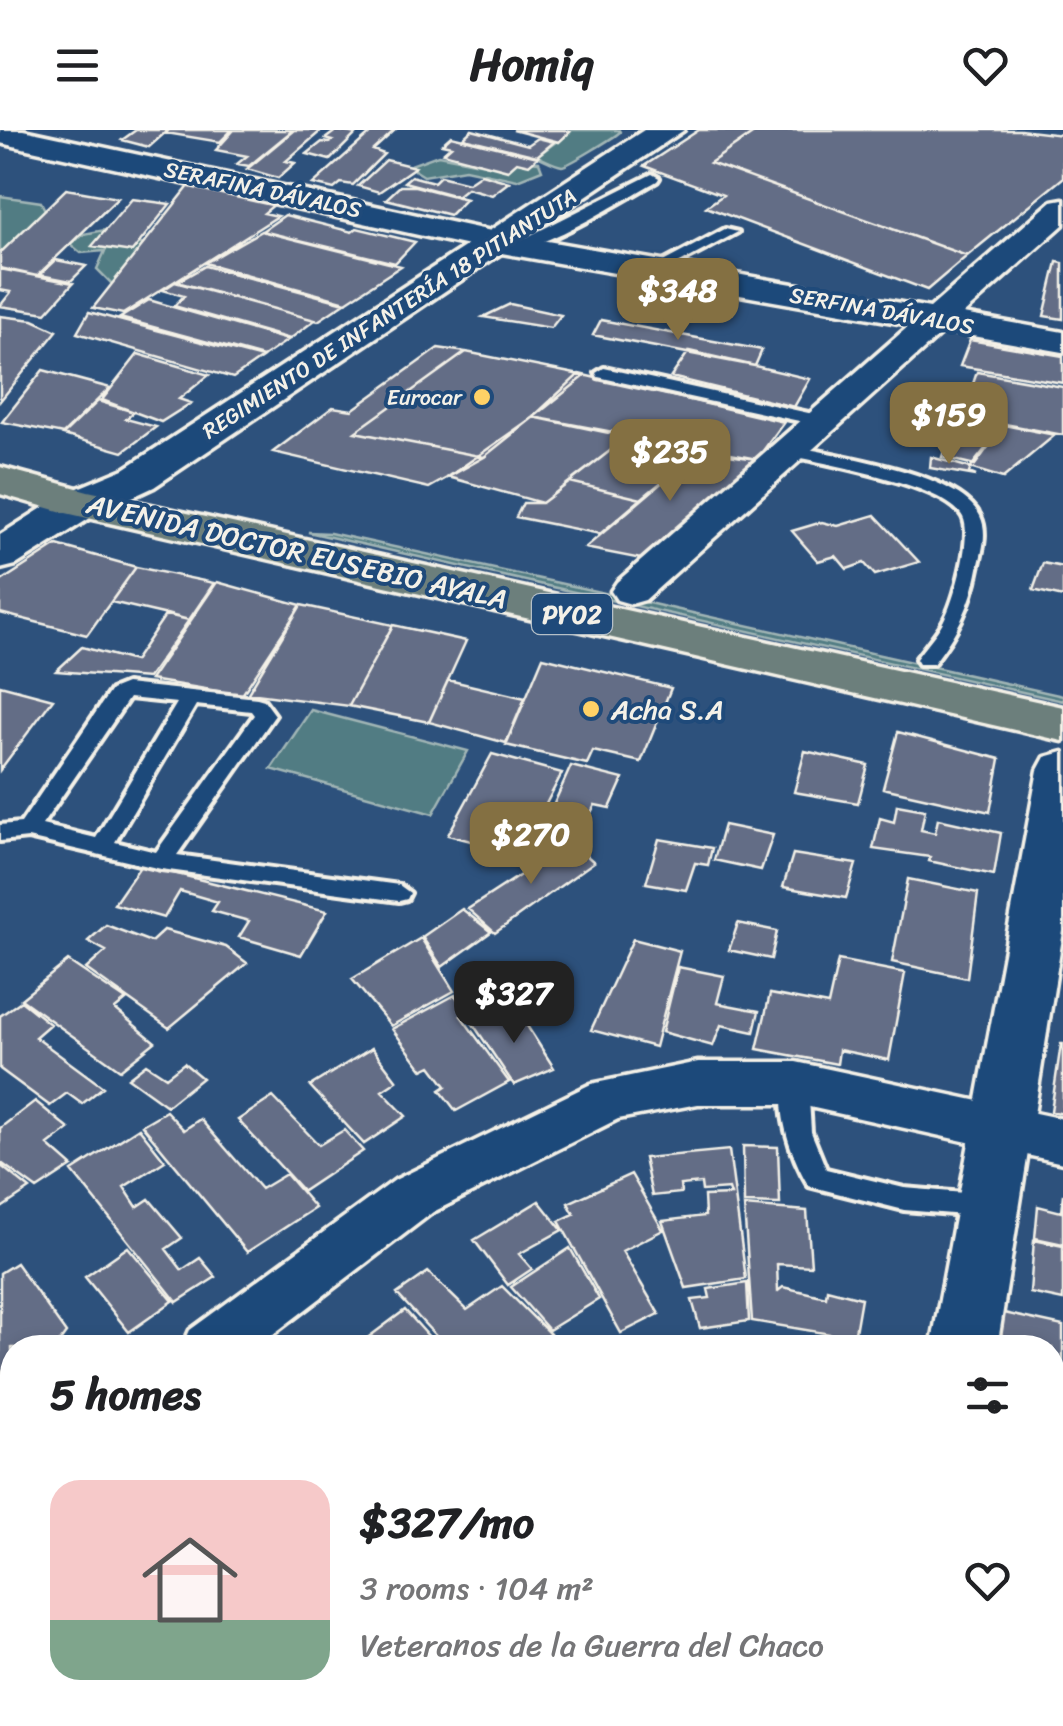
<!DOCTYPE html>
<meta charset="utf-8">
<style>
:root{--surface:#fff;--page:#f6f6f6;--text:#202124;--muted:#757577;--line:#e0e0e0;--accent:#847042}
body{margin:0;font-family:Sriracha,sans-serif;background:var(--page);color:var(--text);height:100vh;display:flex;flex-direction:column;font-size:38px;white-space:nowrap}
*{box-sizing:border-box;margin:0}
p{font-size:32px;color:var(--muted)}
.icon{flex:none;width:55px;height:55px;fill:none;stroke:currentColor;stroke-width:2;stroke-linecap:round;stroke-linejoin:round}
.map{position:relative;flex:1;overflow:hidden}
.side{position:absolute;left:0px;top:1205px;width:1065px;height:392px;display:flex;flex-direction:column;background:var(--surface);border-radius:40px 40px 0 0;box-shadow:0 5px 15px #0003}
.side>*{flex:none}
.price{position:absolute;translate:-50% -85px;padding:0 22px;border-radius:20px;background:var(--accent);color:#fff;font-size:32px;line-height:65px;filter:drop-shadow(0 2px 5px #0008)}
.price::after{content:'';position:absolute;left:50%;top:60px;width:30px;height:22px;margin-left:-15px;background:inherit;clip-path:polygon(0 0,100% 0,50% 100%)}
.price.current{background:#222;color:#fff}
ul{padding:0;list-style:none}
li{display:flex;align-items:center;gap:30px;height:250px;padding:0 50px}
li+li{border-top:2px solid var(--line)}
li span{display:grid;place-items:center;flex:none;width:280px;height:200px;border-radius:30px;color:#555}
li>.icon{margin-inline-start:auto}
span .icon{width:120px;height:120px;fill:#fffc;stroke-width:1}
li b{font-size:42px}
h2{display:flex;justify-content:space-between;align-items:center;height:120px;padding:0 50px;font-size:42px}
header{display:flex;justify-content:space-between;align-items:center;height:130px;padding:0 50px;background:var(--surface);font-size:45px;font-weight:700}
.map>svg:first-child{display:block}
.green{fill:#517c83;stroke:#a2b6b6;stroke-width:2.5}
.building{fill:#646d86;stroke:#f4f1e8;stroke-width:2.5}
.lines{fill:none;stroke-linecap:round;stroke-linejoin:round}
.lane-casing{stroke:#f4f1e8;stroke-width:8}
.street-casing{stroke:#f4f1e8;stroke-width:7}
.secondary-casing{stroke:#f4f1e8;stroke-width:7}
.highway-casing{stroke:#f4f1e8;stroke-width:7}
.lane{fill:#1f4a7a;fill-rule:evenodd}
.street{fill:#1f4a7a;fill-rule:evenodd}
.secondary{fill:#1f4a7a;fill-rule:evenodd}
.highway{fill:#6c7f7c;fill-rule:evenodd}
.poi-dot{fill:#ffd166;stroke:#1f4a7a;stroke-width:4}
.labels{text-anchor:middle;stroke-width:8;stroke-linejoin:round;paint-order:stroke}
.far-street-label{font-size:22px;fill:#f4f1e8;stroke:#1f4a7a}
.far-poi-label{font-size:22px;fill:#f4f1e8;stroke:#1f4a7a;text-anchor:end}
.shield{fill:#1f4a7a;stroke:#b4bfc7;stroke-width:2.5}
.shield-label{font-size:25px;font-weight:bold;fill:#f4f1e8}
.street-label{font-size:28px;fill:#f4f1e8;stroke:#1f4a7a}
.poi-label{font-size:28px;fill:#f4f1e8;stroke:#1f4a7a;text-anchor:start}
</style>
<header><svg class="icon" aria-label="menu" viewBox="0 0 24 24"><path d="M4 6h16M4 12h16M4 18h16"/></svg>Homiq<svg class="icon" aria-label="heart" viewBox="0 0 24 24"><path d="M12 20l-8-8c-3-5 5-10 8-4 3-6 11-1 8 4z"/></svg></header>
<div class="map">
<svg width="1063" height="1596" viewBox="0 0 1063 1596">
<rect width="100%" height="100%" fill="#2d517c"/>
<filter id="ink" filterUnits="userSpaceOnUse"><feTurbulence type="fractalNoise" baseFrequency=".01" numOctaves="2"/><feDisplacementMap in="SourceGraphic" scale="20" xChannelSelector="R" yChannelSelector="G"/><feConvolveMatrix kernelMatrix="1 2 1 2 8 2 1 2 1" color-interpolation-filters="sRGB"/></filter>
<g filter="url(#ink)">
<path class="green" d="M572,0H619L620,2C616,6 568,36 562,36C555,35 544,29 537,26Z
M438,25L490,35L507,29L539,32L542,40L517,50L465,39L424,46L408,36Z
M0,66L41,72L45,80L0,133Z
M105,100L165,123L131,155L112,154L97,139L105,121L81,123L70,114L84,104Z
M308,402L330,403L623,467L619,472Z
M626,468L1063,566V571L622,473Z
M311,580L468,621L433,684L271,639Z"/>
<path class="building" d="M136,0H165L167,1L149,17L122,10Z
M169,0H232L220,12L166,3Z
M234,0H293L249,36L237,34L247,26L216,20Z
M294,0H322L286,31L295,33L278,48L247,39Z
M337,0L356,4L330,30L307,24L322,12L329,13L332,11L325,9Z
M374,0H395L373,20L384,24L353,55L341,53L334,59L313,54Z
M472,0L528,15L538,8L554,12L537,26L463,8Z
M513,0H564L570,2L559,12Z
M699,0H758L710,33L967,126L927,160L706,77L723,65L644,36Z
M758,0H1020L1063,5V48L967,126L710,33Z
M451,6L538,27L529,35L517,32L508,40L443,23L451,16L442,14Z
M386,30L415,37L379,62L358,56Z
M481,44L509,52L492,65L467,58L457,66L404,52L411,46L434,52L440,46L468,53Z
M190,55L275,74L264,83L278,86L123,184L93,178Z
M400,56H415L466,69L450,85L386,69Z
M66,59L118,68L37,146L0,138V123Z
M132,69L170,74L132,122L92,116Z
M285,85L352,102L357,98L415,112L395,133L262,101Z
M261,101L401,136L346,172L205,133Z
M56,130L86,136L71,151L40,145Z
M1057,132L1063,133V189L1044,186Z
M205,136L345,173L318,191L177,152Z
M0,139L73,153L46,183L0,176L11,162L0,160Z
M175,152L315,190L290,209L174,176L184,166L163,160Z
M149,170L173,177L288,210L263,227L120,188Z
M510,174L561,185L551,198L483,187Z
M89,182L262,228L233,248L77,203Z
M0,186L33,190L57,201L0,271Z
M601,190L762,220L755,236L593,205Z
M970,210L1063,226V253L960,236Z
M438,218L466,222L355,302L484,327L429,358L273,322L333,277L352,280Z
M689,221L755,236L810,249L794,277L671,247Z
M466,222L585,246L484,327L355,302Z
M138,224L209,245L179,269L191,273L161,292L102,270Z
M43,240L110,258L63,304L2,292Z
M977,242L1063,257V305L962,286Z
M579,244L784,292L757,329L533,287Z
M98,271L134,282L126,289L156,297L123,322L63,305Z
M956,285L1004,295L975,335L942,327Z
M533,287L628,307L542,373L448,347Z
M1004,295L1055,305L1003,348L970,338Z
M628,307L699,321L641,369L570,352Z
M699,321L757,329L641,429L585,418Z
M931,327L971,338L969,343L976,346L930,338Z
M570,352L641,369L600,404L516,387L523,373H542Z
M875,385L919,432L875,445L864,433L847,439L836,426L818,431L792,401L822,392L838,396Z
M57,415L136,437L87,505L0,483V452Z
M1043,433L1063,437V467L1033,460Z
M136,437L214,453L189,490L111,472Z
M217,452L301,475L242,565L150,550Z
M301,475L393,495L349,576L248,563Z
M166,484L189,490L148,548L56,541L82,517L134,531Z
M393,495L466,511L429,592L349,576Z
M543,527L671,558L641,632L593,621L587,634L506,615Z
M448,550L525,568L506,613L429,592Z
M0,555L53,569L0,640Z
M898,602L1000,629L990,682L883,658Z
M805,621L868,635L858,673L794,662Z
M492,624L562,643L520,724L448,705Z
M571,636L623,649L610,678L595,675L584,696L548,687Z
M897,675L925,680L921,700L935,703L938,689L1001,703L994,745L929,731L930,727L873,719L880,688L894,692Z
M724,695L773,705L761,740L714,730Z
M659,709L712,718L708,735L695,733L686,760L646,753Z
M571,712L594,732L495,803L468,779Z
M793,724L856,734L846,768L783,757Z
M141,735L327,781L301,825L239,807L249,791L212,781L218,772L180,761L164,788L114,774Z
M908,749L978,763L967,848L892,832Z
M462,779L491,802L442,837L422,807Z
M738,793L777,801L771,829L729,820Z
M106,795L151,812L164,800L226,817L247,833L169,898L86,839L106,821L88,811Z
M421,808L454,861L391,896L352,849Z
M633,809L680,821L655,917L591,900Z
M838,830L905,843L889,930L839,920L837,934L757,919L770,864L828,875Z
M68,831L126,870L115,879L155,912L120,940L21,869Z
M678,837L724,846L717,873L759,881L754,902L721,895L713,916L662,902Z
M455,865L468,883L461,886L509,952L456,981L440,960L446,956L431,936L423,940L392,899Z
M21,871L50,894L35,907L103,957L82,974L67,963L50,976L0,939V886Z
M515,877L554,938L514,955L473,894Z
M1061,914H1063V984L1051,981Z
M372,918L397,951L382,961L406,986L364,1014L310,956Z
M184,933L202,948L167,976L128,948L146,934L166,947Z
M273,967L319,1015L344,1000L363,1021L303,1061L238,990Z
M35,971L69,999L48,1015L72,1036L37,1059L0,1032V998Z
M166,981L184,1000L200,989L261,1059L286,1044L315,1078L247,1122L142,995Z
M139,998L165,1031L124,1057L137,1077L149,1069L182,1108L166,1119L182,1140L200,1128L216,1147L177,1172L72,1041Z
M743,1016L778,1017L780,1074L744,1073Z
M729,1020L746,1149L686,1158L662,1091L705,1086L704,1066L731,1065L729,1059L702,1061L701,1053L680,1055L681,1063L652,1066L644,1028Z
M0,1035L30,1059L0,1079Z
M631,1044L663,1100L622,1121L659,1184L621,1203L559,1091L574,1084L568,1073Z
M1063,1064V1114L1035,1108L1038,1076L1061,1082Z
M539,1071L562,1100L519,1124L532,1139L508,1155L474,1110Z
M744,1076L807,1081L811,1136L777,1134L778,1161L783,1157L826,1167L827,1159L861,1168L854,1208L752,1191Z
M1034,1110L1063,1116V1170L1030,1163Z
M128,1117L173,1171L129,1202L85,1147Z
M570,1118L599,1169L549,1200L511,1157Z
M16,1133L66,1203L55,1218H12V1256L0,1239V1143Z
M428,1142L467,1180L502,1156L550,1204L533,1218H447L397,1164Z
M747,1153L749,1191L700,1198L692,1170L710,1168L708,1159Z
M405,1180L439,1218H354Z
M995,1181L1063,1196V1265L1052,1263V1218H991Z
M12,1264V1299L0,1308V1271Z
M1052,1264L1063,1266V1330L1052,1328Z
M1052,1395L1063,1397V1476L1052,1474Z
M12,1460V1541L0,1527V1472Z
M0,1564L12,1577V1585H48L58,1596H0Z
M106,1585H159L148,1596H95Z
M164,1585H244L233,1596H153Z
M252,1585H293L303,1596H262Z"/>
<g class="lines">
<g class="lane-casing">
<path id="lane" d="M652,44L659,48L657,51C633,64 529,130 509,116Z
M725,99L738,102L661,143L648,140Z
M604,238L822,286L831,291L822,296L598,247L596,243Z
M790,315C835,326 959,342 980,386C988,402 982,421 978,438C971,476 957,503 933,534H919L916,529C925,516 936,505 943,492C954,473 973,406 963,387C945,354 821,333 784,324V316Z
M126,554L257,568L264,570L275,585L177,725L399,755L410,763L407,769L399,771L161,739L28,708L0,711V695L21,693L111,560ZM129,568L177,573L96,708L42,695ZM196,575L251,581L254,585L156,722L115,712Z
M796,943L805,946L808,953L811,1002L826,1039L904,1058L988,1065L997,1068L1001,1076L997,1084L988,1087L904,1080L809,1056C792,1029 773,976 787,946Z"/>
</g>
<g class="street-casing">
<path id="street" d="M0,0H23L496,102L930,178L1052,71L1063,69V95L963,184L1063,202V222L944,201L645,470L631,474L617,470L611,461L617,452L910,195L496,122L0,13Z
M698,932H796L1063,989V1033L796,974H698L618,989L433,1082L255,1218H182L190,1200L395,1050L591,954Z
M12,1343V1408L0,1413V1347Z"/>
</g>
<g class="secondary-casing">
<path id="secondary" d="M644,0H684L154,357L98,383L16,435L0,439V405L66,363L124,339Z
M1063,622V801L997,1218H931L1038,640L1045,627Z
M1052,1470L1063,1473V1547L1052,1544Z
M579,1585H661L656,1596H574Z
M870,1585H946L944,1596H868Z"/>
</g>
<g class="highway-casing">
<path id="highway" d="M0,337L88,361L1063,577V611L66,383L0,364Z"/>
</g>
<use href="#lane" class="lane"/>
<use href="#street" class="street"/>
<use href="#secondary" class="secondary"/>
<use href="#highway" class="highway"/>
</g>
</g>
<g class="poi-dot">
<circle cx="482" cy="267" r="10"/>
<circle cx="591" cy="579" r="10"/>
</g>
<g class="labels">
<g class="far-street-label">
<text transform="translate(263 59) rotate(12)" y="8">SERAFINA DÁVALOS</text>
<text transform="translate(882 180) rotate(10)" y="8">SERFINA DÁVALOS</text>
<text transform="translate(389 183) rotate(-33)" y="8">REGIMIENTO DE INFANTERÍA 18 PITIANTUTA</text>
</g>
<g class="far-poi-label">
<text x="462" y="275">Eurocar</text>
</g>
<rect class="shield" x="532" y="464" width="80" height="40" rx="8"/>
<g class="shield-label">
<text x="572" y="493">PY02</text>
</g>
<g class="street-label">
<text transform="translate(297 421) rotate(13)" y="10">AVENIDA DOCTOR EUSEBIO AYALA</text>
</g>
<g class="poi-label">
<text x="611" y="589">Acha S.A</text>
</g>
</g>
</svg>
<b class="price" style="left:678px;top:213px">$348</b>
<b class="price" style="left:949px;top:337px">$159</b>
<b class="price" style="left:670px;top:374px">$235</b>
<b class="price" style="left:531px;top:757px">$270</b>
<b class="price current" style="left:514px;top:916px">$327</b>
<section class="side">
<h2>5 homes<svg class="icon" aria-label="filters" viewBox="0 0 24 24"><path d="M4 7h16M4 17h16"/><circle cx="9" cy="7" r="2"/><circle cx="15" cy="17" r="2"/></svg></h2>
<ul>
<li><span style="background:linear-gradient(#f6c9c9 70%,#7fa58c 0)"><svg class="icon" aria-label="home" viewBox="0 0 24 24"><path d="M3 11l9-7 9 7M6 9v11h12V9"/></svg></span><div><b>$327/mo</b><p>3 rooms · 104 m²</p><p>Veteranos de la Guerra del Chaco</p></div><svg class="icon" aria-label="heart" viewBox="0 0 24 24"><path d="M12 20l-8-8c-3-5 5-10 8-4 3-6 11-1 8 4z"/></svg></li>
</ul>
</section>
</div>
